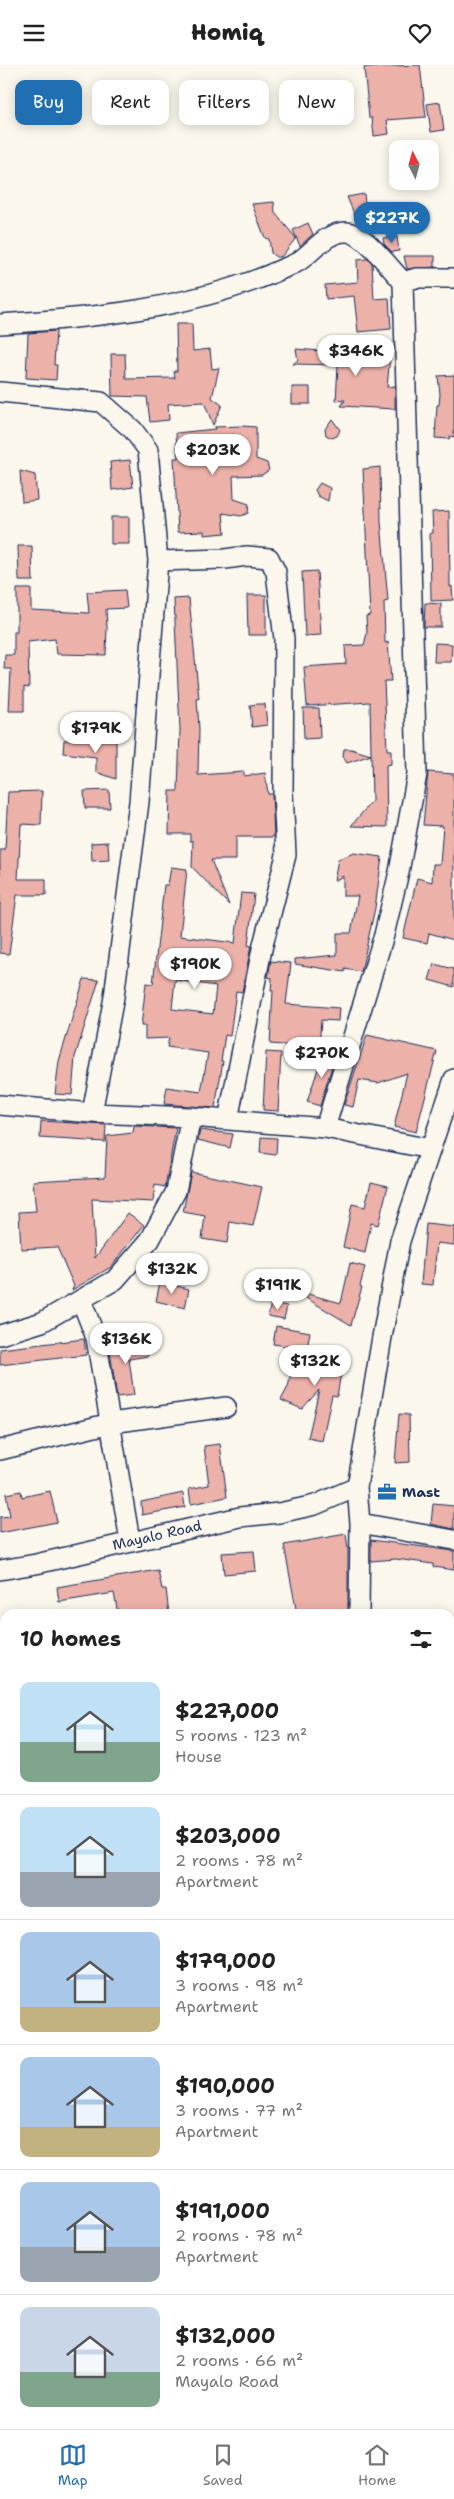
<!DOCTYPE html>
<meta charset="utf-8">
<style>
:root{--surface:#fff;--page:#f6f6f6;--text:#222;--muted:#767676;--line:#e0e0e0;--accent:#1f6fb2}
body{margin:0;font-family:"Shantell Sans",sans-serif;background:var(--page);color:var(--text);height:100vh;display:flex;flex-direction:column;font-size:19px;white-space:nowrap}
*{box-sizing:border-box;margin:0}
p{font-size:16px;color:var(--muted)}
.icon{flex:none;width:28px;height:28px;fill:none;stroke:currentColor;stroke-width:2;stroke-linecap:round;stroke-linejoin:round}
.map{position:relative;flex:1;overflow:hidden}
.sheet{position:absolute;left:0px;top:1544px;width:455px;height:821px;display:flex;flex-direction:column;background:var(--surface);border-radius:15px 15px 0 0;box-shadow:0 2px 12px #0003}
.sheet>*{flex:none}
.guide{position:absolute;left:15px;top:15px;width:425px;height:45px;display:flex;gap:10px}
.needle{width:32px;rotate:354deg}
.buttons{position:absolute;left:389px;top:75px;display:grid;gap:10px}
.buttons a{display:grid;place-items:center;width:50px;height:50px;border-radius:10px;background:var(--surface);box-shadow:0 2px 12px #0003;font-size:25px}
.price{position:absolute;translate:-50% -42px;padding:0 11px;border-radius:18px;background:#fff;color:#222;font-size:16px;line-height:32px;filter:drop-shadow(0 1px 2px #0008)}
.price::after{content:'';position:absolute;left:50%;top:30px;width:15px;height:11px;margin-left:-8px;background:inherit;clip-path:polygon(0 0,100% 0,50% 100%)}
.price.current{background:var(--accent);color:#fff}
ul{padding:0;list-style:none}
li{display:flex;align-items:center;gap:15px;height:125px;padding:0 20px}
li+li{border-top:1px solid var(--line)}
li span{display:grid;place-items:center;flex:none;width:140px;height:100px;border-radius:10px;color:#555}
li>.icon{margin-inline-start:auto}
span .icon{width:60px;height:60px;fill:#fffc;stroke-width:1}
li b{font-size:21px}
h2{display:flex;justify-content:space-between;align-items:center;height:60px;padding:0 20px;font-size:21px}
.pill{padding:0 18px;border-radius:10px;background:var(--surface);box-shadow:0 2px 12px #0003;font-size:18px;line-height:45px}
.pill.current{background:var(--accent);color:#fff}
header{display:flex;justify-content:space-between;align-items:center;height:65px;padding:0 20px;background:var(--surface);font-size:22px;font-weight:800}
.tabs{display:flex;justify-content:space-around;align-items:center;height:70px;border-top:1px solid var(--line);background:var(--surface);font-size:14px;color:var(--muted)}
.tabs a{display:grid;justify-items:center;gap:2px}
.tabs .current{color:var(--accent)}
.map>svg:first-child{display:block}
.building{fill:#ecb1a9;stroke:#1b2f5e;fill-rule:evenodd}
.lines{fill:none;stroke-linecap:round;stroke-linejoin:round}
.minor-casing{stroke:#1b2f5e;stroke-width:22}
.minor{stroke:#fbf7ec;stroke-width:19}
.labels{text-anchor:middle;stroke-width:4;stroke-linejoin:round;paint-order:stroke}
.poi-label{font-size:14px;font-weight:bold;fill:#1b2f5e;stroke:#fbf7ec;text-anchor:start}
.street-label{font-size:14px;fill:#1b2f5e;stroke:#fbf7ec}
</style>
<header><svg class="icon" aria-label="menu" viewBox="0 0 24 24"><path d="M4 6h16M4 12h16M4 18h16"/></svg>Homiq<svg class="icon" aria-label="heart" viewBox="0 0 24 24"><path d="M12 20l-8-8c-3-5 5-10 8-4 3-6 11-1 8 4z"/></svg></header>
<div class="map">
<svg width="454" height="2364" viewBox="0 0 454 2364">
<rect width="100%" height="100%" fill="#fbf7ec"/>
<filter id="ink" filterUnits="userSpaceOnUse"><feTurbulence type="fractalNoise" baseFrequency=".02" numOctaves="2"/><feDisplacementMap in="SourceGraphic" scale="10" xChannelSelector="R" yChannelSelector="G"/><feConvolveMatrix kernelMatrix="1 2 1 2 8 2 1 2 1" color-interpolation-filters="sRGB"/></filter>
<g filter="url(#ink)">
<path class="building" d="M420,0L426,52L387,55L389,69L374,71L372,53H369L364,2Z
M440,37L444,65L431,67L427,39Z
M364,129L368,165L358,158L347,132Z
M274,137L275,148L296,173L281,192H276L271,188L269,174L265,173L252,139Z
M308,158L313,169L300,181L293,165Z
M397,172L399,186L392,187L384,179L383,173Z
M404,191H435V202L407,204Z
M368,194L372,198L374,234L389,233L391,264L358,267L354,231L326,234L325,220L358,217L357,195Z
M176,259H192L193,286L210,284L212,304L219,303L212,333L222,340L213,360L204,337L168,339L169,355L150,357L147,332L112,331L111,289H125L126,314L175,313L174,306H177Z
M56,266L54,300H57L56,315L26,313L28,268Z
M296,284L359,289L361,296L360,289L390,291L387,322L395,321V344L341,341L345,335L336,336L338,300L293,299L298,295Z
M454,310V372L450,371L449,374L435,373L437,340H439L440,329L438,311Z
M292,322H310V339H292Z
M332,354L340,365L337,371L332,373L326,370L325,364Z
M242,361L256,362V394L267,398L269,405L262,410L233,411L234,434L249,439L248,448L241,451L223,448L225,468L204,470V466L178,467L174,393H178L176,368L215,364L214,362Z
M130,395L133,422L112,425L110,397Z
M380,402L381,457L388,536L384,537L385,578L388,577L391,616H384L387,685H391V699L386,700L387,762L351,761L372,736L370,637L307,641L304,602L346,599L345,581L364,580L367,568L366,551L370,550L363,404Z
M20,406L35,410L37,435L22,437Z
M320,418L330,423L328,436L318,431L315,425Z
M449,446L450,522L452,521L453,535L431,536L430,468H433L432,447Z
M111,452H129V479H111Z
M18,481H32L33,516H19Z
M317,506L321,570L305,571L302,507Z
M17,524H31V545L89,548L87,527L125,525L127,543L106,544L107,562L106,590L57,589L55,574L28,577L29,623L24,622V646H9L11,604H4L5,590H14V567H17Z
M247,530H266V570H248Z
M189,533L199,634H197L199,664L198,710L244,707V711L265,708L268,729H272L274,772H236V795H211L229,840L192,802L193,776H190V769H169L170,726H178L180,665L174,534Z
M425,538L441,539V562H424Z
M435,578L452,579L451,597H434Z
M258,639H265L267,660L252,662L250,640Z
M303,643H319L320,673L304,674Z
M64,675H116V714L96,707V692L63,688Z
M344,684H351L371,690L347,698L343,692Z
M428,707L454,709V875L429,868L427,878L403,873L417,813L432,817L433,799H440L443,761L423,760Z
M109,725L110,743H85L84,726Z
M42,726L41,760L21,759L18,814H46V830H17L9,889L0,888V785H5L8,727Z
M108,777L109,795L92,796L91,778Z
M354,788L382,792L375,843L361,907L345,904V907L295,899V894L337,890V868H351L358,831H343V811L334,816L338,794Z
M171,802L187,804L180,871L235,878L241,828L254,829L248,880L251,881L242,927L236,926L230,971L225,970L221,996H223L215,1043L164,1039L167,1022L201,1027L208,988L167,982L169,973L145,974V961H141L146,918L153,919L164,820H168ZM175,915L216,921L213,949L172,944Z
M271,896L291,898L286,939L339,943L338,956L321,955L319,983L270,979L273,926H271L272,913L268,912Z
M434,899L454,904V922L429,915Z
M84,914L99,915L75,992L72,1030L55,1029L59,996Z
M367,970L437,986L416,1067L394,1062L407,1008L378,1018L359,1015L353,1042L344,1040Z
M324,986L336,988L320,1041L307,1037Z
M266,987L281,988L278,1046L263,1045Z
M41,1056L106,1060L105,1077L40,1073Z
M134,1061L176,1063L165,1122L155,1120L153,1137L92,1134L95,1193L128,1148L144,1160L111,1202L72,1225L74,1221L57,1182L21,1184L19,1147L36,1146L33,1116L105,1112L107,1071L133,1068Z
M200,1065L233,1069L230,1083L198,1075Z
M261,1072L277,1073L276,1090L260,1088Z
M191,1107L262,1122L253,1161L230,1157L227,1178L202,1174L205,1151L183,1147Z
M371,1117L388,1121L378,1160L371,1158L365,1188L343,1182L352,1139L365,1142Z
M426,1159L454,1162V1180L437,1178L433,1220L421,1219Z
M350,1198L365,1202L360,1221L362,1222L351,1260L306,1233L308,1229L341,1238Z
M160,1217L189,1224L185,1243L156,1236Z
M271,1238L287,1241L284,1254L268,1251Z
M276,1261L310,1267L307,1284L273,1279Z
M84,1274L86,1290L0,1300V1284Z
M145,1275L148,1291L129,1294L134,1330L117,1332L109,1280Z
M309,1286L344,1292L337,1331L332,1330L322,1376L308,1373L319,1325L302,1344L281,1335L288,1322L292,1304Z
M399,1349L409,1350L410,1397L395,1398Z
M220,1379L227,1432L191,1439L189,1424L209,1420L204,1381Z
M21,1426L22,1432L50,1426L57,1457L0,1468V1452L10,1451L6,1429Z
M183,1428L185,1442L142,1450L141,1437Z
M433,1439L454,1441V1464L431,1459Z
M346,1469L348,1484V1549H297L284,1480Z
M371,1475L454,1486V1505L433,1502V1499L396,1494L371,1496Z
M254,1486L256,1506L224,1509L222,1488Z
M158,1505L162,1524H166L169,1549H118L114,1528L59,1537L57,1522Z"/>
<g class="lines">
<g class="minor-casing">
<path id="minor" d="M0,259C93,253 184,244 271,209C279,205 288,202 296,198C312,189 326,166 347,167C364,168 391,204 403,217L416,213H454
M0,327L101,337L133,365L148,385L158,496L139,737L114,932L92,1048
M158,496L225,494L247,491L269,493L276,507L284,574L283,727L286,790L262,884L228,1055
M0,1040L92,1048L191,1052L325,1063L430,1084
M325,1063L384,870L399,807L417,709L403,217
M81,1235L96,1273L130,1476
M0,1270L42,1257L115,1215L150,1175L176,1126L191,1052
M0,1385L111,1358L226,1342
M357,1422L360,1458L359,1549
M360,1458L454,1475
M0,1505L36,1499L240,1452L279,1448L315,1440L357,1422L382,1272L400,1176L454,1014
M0,1633H5
M450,1779L454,1781
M450,1838L454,1819
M0,2079L5,2062
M67,2364L68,2360
M210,2364L211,2360
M313,2364L314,2360"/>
</g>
<use href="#minor" class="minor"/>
</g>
</g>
<defs>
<g id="office-bare" transform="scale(1.5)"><path d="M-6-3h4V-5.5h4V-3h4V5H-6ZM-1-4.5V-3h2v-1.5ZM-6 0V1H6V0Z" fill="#1f6fb2" stroke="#fbf7ec" stroke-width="2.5" paint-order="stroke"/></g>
</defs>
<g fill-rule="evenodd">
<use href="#office-bare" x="387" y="1427"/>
</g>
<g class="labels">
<g class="poi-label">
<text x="402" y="1432">Mast</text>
</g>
<g class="street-label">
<text transform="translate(157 1470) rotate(-13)" y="5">Mayalo Road</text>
</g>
</g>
</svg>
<div class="buttons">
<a><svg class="needle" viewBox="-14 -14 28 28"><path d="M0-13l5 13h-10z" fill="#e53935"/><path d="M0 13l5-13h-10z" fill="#767676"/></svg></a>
</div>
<b class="price current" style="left:392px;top:179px">$227K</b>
<b class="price" style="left:356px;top:312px">$346K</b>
<b class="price" style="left:213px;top:411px">$203K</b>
<b class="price" style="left:96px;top:689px">$179K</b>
<b class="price" style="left:195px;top:925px">$190K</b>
<b class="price" style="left:322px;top:1014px">$270K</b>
<b class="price" style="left:172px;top:1230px">$132K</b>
<b class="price" style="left:278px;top:1246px">$191K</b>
<b class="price" style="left:126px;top:1300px">$136K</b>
<b class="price" style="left:315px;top:1322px">$132K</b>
<div class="guide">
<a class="pill current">Buy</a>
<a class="pill">Rent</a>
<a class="pill">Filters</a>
<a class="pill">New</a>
</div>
<section class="sheet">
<h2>10 homes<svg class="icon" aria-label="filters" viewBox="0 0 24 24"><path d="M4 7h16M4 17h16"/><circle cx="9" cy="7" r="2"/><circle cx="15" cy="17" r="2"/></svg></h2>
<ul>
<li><span style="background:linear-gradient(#bfe0f5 60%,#7fa58c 0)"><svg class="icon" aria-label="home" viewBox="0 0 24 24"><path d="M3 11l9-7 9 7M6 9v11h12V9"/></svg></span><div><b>$227,000</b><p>5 rooms · 123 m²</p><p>House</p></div></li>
<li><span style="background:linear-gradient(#bfe0f5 65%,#9aa5b1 0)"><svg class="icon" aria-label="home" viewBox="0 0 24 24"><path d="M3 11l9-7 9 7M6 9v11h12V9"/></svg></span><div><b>$203,000</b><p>2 rooms · 78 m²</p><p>Apartment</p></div></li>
<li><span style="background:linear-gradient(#a9c7e8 75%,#c2b280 0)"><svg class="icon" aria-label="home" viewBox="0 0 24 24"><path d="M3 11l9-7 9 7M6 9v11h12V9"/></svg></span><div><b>$179,000</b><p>3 rooms · 98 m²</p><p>Apartment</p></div></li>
<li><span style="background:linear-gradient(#a9c7e8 70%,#c2b280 0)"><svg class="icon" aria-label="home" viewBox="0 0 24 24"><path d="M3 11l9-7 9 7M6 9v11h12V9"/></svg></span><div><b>$190,000</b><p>3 rooms · 77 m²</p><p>Apartment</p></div></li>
<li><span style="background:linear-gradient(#a9c7e8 65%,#9aa5b1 0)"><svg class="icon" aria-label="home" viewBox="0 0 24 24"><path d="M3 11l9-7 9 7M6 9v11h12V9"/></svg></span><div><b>$191,000</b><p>2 rooms · 78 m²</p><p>Apartment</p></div></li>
<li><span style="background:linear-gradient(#c9d6e8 65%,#7fa58c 0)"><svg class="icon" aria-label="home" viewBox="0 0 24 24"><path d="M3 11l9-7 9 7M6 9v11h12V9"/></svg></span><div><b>$132,000</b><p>2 rooms · 66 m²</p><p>Mayalo Road</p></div></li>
</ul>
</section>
</div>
<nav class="tabs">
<a class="current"><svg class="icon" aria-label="map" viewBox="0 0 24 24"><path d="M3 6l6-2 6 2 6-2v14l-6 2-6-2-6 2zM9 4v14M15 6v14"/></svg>Map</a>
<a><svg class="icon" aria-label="saved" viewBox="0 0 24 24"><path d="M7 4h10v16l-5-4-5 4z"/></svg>Saved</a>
<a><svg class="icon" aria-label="home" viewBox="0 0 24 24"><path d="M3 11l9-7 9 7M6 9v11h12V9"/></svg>Home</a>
</nav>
